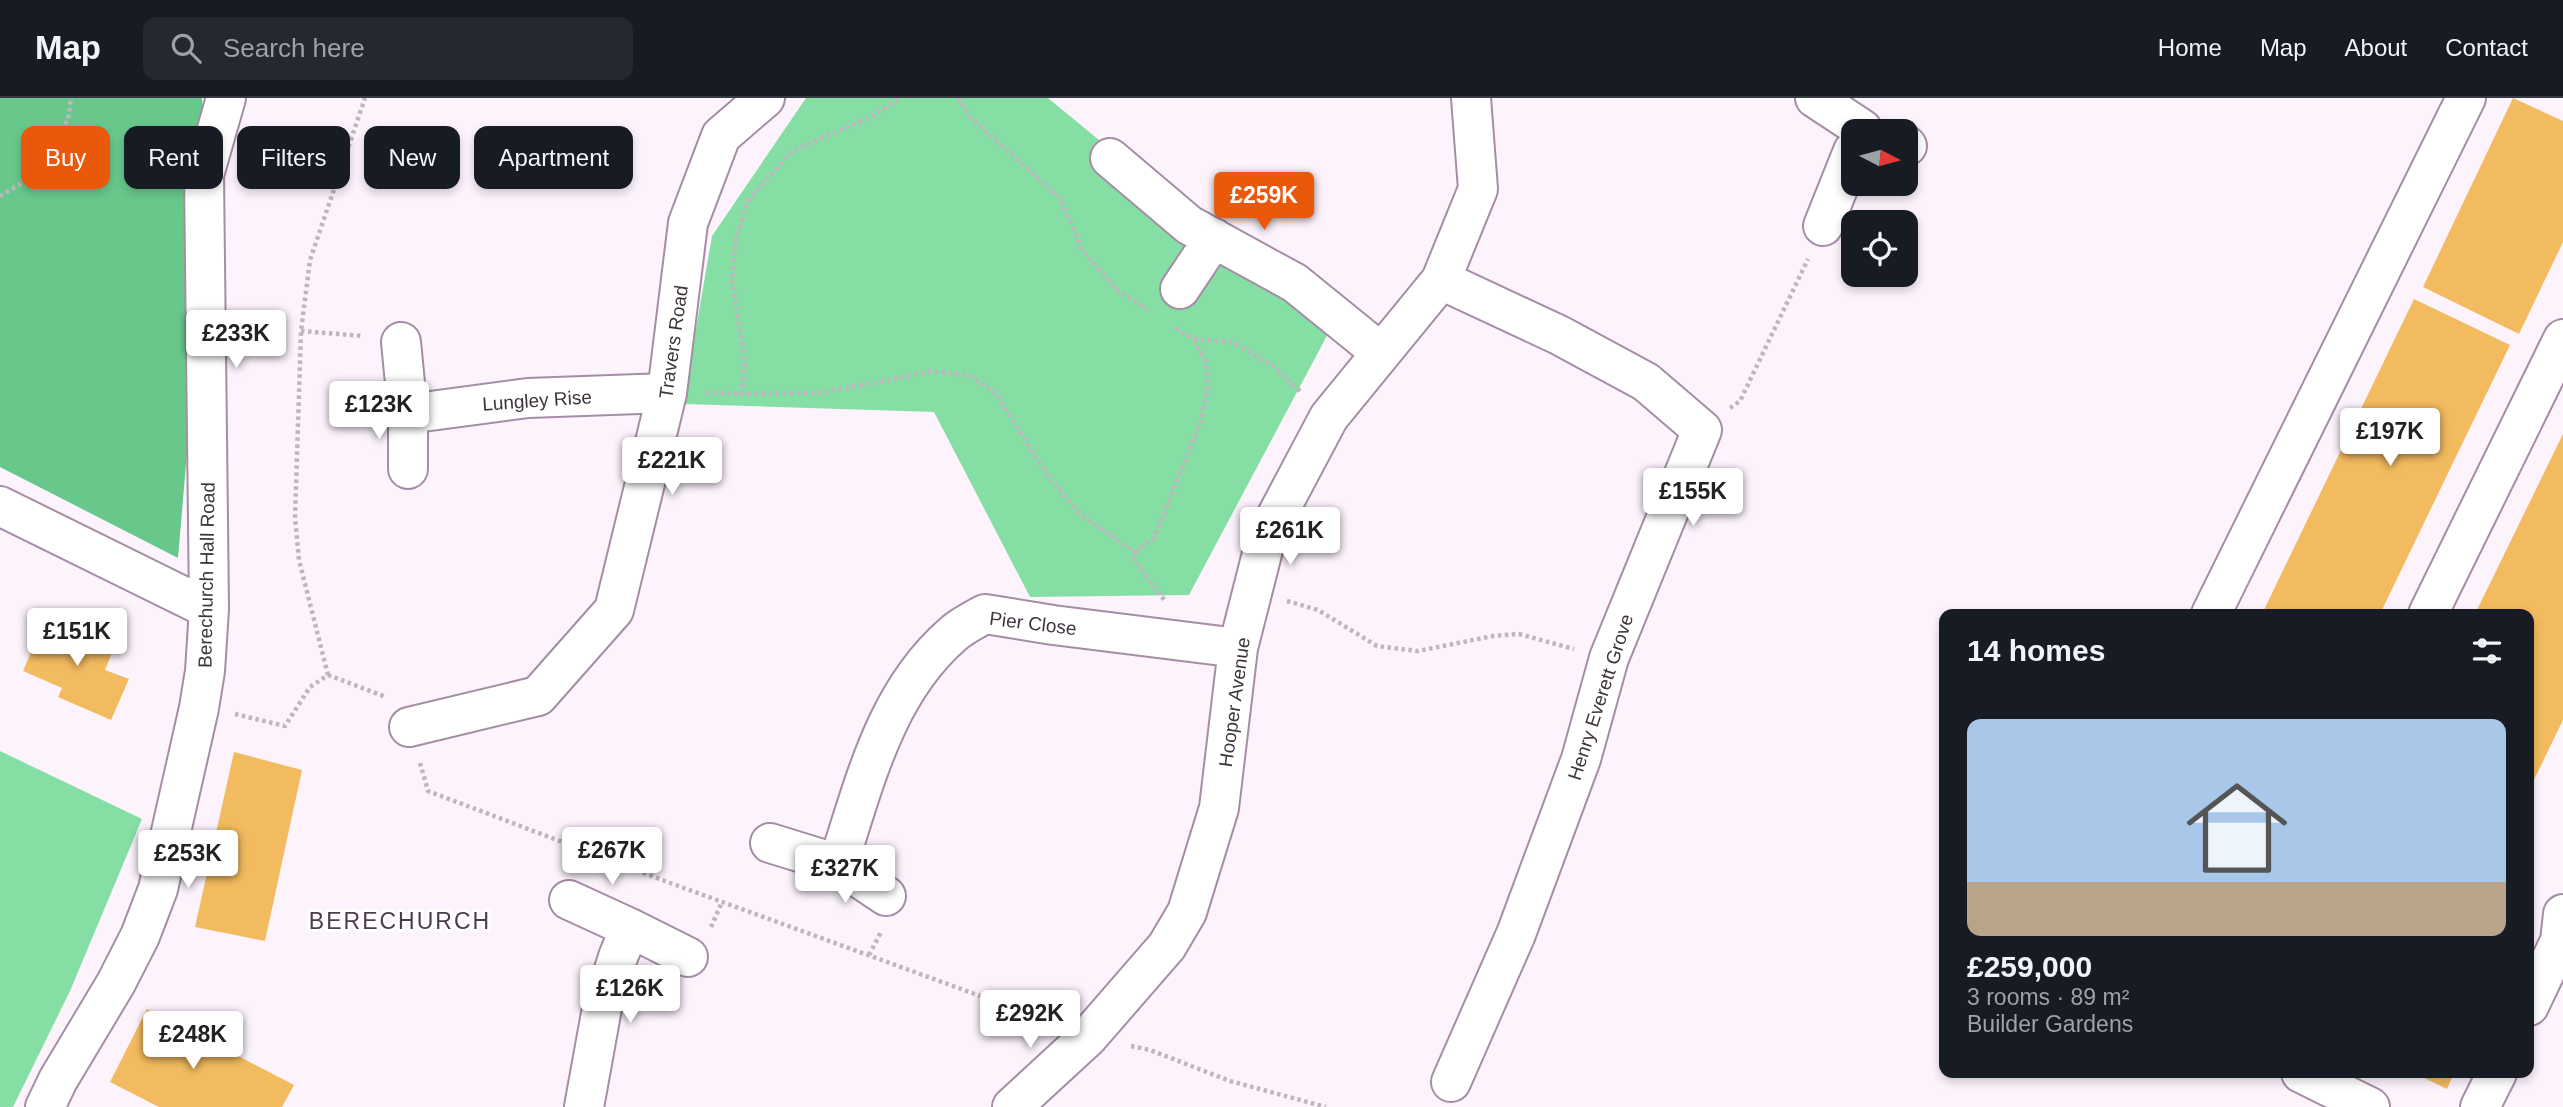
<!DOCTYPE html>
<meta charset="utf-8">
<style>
:root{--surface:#171b24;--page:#242831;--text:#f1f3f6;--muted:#9ea1a6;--line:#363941;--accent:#ea580c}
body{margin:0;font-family:Arial,sans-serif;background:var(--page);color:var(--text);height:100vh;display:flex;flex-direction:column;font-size:26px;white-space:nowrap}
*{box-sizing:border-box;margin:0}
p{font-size:23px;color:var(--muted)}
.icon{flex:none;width:38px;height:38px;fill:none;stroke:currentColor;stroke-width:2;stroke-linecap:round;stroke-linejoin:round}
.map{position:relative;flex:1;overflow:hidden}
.drawer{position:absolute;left:1939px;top:511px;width:595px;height:469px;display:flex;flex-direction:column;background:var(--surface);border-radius:14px;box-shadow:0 4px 10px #0003}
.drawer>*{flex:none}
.banner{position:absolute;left:21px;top:28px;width:665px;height:63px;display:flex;gap:14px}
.needle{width:46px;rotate:96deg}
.fabs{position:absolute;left:1841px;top:21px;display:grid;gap:14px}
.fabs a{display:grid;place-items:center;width:77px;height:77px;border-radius:14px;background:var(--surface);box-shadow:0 4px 10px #0003;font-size:35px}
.price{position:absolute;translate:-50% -60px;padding:0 16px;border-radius:7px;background:#fff;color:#222;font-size:23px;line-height:46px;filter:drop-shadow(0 2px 4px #0008)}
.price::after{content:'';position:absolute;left:50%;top:42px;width:21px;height:16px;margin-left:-10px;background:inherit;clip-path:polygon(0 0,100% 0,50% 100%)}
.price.on{background:var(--accent);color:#fff}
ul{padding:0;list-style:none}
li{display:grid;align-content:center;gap:14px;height:371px;padding:0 28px}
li+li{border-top:2px solid var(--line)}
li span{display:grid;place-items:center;height:217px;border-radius:14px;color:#555}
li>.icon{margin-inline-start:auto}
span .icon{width:126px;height:126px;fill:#fffc;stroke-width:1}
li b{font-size:30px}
h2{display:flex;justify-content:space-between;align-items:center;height:84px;padding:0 28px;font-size:30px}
.chip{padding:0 24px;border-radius:14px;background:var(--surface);box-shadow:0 4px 10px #0003;font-size:24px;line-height:63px}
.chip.on{background:var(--accent);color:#fff}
header{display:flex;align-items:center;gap:42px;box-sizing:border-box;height:98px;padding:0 35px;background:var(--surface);border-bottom:2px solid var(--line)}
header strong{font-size:33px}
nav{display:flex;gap:38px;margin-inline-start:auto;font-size:24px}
.search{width:490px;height:63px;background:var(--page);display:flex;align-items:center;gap:18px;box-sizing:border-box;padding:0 24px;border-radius:14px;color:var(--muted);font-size:26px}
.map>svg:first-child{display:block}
.green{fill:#85dfa5}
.forest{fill:#68c88c}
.building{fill:#f3bb5f}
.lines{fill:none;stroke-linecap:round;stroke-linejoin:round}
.minor-casing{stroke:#a58da5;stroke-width:42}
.path{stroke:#bfb5bf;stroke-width:4.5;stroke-dasharray:3.5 3.5;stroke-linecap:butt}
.minor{stroke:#fff;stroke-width:38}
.labels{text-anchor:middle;stroke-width:6;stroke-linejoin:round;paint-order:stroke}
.street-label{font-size:19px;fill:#3e343e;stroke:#fff}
.quarter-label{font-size:23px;letter-spacing:2px;fill:#4f3b4f;stroke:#fff}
</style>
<header>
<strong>Map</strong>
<div class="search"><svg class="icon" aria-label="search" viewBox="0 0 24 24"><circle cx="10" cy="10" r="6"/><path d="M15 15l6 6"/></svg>Search here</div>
<nav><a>Home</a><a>Map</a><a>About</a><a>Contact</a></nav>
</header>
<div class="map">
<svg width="2563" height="1009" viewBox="0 0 2563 1009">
<rect width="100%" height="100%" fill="#fdf3fd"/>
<path class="green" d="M806,0H1048L1330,232L1189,497L1030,499L934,314L683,306L712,138Z
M0,653L142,721L70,893L13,1009H0Z"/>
<path class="forest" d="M0,0H202L206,48L194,273L178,460L0,369Z"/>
<path class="building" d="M2513,0L2563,23V144L2519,236L2423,189Z
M2414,201L2510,247L2380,516H2262Z
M2563,336V622L2529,692V516H2475Z
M46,519L115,548L105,572L129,581L111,622L58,599L62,590L23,573Z
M234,654L302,672L265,843L195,829Z
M147,911L294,987L282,1009H159L110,984Z
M2414,975H2454L2447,991Z"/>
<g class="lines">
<g class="minor-casing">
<path id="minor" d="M1815,0L1862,31L1861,33
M1906,47L1907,48
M1110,60L1189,127L1295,185L1380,254
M1823,128L1853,53
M1441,182L1559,237L1646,284L1702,332L1609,560L1581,661L1516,836L1451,984
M1180,191L1214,140
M401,244L408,316V371
M408,316L528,300L667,295
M0,408L209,511
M2211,516L2466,0
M2428,516L2563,241
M409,629L538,598L614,512L667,295L688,125L721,38L765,0
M770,745L838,766C865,684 885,595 953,536C962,528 974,522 985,516L1053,527L1238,550
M838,766L886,798
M569,802L630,830
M2529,908L2560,843L2563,816
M2301,975L2370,1009
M45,1009L58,982L116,885L140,838L158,791L199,610L205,573L209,511L204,77L226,0
M584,1009L602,910L618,859L630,830L688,859
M1012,1009L1088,939L1167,848L1187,814L1219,710L1238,550L1267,436L1329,319L1441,182L1478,91L1471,0
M2480,1009L2497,975"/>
</g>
<path class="path" d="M958,0L971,20L1060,100L1083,153L1118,193L1148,212
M0,98L19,87L68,22L71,0
M1176,230L1194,241L1232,244L1273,268L1301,294
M301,233L363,238
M706,294L741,296L816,295L875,285L930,273L968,277L996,295L1047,377L1080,416L1135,454L1133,460L1165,503
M741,296L745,264L732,183L735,144L747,104L792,53L870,19L900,0
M1730,310L1740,303L1808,161
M1135,454L1154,440L1201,323L1208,289L1206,265L1194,241
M1287,503L1318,512L1377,548L1418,553L1493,538L1519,536L1574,551
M328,577L386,599
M328,577L299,462L295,420L301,233L310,162L365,0
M235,616L285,628L310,589L328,577
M420,665L428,693L673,786L1049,923
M711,829L722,804
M869,857L881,834
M1131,948L1150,952L1230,983L1326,1009"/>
<use href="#minor" class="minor"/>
</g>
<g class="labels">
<g class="street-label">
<text transform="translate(673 244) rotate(-82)" y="7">Travers Road</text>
<text transform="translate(537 302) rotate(-4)" y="7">Lungley Rise</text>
<text transform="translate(206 477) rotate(-89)" y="7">Berechurch Hall Road</text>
<text transform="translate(1033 525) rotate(7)" y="7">Pier Close</text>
<text transform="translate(1600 599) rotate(-72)" y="7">Henry Everett Grove</text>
<text transform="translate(1234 604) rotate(-82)" y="7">Hooper Avenue</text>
</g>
<g class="quarter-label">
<text x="400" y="831">BERECHURCH</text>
</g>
</g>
</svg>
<div class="fabs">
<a><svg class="needle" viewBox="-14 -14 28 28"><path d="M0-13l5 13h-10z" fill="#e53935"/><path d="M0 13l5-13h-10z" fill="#9ea1a6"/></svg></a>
<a><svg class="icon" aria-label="locate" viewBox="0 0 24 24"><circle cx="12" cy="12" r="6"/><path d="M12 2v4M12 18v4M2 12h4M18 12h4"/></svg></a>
</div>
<b class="price on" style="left:1264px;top:134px">£259K</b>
<b class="price" style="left:236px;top:272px">£233K</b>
<b class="price" style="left:379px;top:343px">£123K</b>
<b class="price" style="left:2390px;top:370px">£197K</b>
<b class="price" style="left:672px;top:399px">£221K</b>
<b class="price" style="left:1693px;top:430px">£155K</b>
<b class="price" style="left:1290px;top:469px">£261K</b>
<b class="price" style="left:77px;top:570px">£151K</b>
<b class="price" style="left:612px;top:789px">£267K</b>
<b class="price" style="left:188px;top:792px">£253K</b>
<b class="price" style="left:845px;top:807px">£327K</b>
<b class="price" style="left:630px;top:927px">£126K</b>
<b class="price" style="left:1030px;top:952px">£292K</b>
<b class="price" style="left:193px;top:973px">£248K</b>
<div class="banner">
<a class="chip on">Buy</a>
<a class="chip">Rent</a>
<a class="chip">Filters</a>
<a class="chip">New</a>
<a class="chip">Apartment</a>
</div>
<section class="drawer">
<h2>14 homes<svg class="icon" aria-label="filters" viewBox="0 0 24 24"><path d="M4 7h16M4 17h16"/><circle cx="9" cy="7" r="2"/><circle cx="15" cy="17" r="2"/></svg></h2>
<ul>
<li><span style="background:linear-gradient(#a9c7e8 75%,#b9a48a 0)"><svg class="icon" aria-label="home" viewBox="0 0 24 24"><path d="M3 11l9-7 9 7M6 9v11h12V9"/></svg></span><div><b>£259,000</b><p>3 rooms · 89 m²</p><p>Builder Gardens</p></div></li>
</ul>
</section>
</div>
